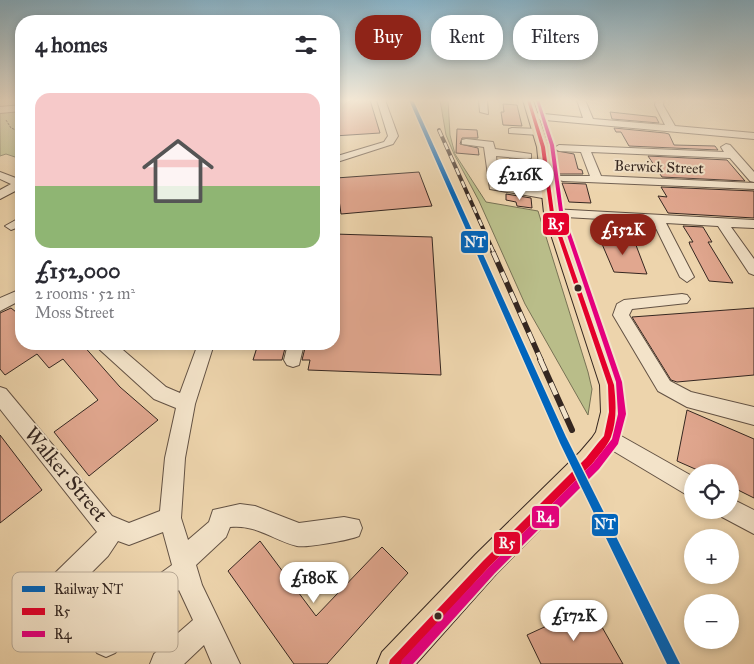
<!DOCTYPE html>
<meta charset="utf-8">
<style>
:root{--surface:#fff;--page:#f7f7f7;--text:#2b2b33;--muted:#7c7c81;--line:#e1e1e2;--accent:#8f2418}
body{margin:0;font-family:"IM FELL Great Primer",serif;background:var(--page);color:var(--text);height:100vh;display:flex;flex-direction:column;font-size:19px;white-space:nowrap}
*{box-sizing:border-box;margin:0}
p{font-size:16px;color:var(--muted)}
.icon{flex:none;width:28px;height:28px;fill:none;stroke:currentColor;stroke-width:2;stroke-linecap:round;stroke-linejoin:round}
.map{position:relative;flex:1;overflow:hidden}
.drawer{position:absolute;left:15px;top:15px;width:325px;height:335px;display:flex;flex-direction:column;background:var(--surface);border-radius:20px;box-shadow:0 2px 8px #0003}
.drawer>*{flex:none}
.hud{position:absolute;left:355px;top:15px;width:324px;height:45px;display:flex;gap:10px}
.buttons{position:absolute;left:684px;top:464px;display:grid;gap:10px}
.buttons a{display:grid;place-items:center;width:55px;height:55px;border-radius:50%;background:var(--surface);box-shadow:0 2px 8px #0003;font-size:25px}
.price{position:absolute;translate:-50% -42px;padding:0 11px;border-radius:18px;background:#fff;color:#222;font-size:16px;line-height:32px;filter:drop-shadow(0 1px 2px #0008)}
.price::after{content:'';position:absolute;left:50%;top:30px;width:15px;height:11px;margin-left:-8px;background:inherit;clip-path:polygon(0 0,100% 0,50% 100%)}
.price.on{background:var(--accent);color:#fff}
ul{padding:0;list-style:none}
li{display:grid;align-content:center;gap:10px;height:265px;padding:0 20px}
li+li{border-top:1px solid var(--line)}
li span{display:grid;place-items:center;height:155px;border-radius:15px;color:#555}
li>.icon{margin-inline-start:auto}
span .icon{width:90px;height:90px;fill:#fffc;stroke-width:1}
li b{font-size:21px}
h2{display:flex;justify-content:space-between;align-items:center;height:60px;padding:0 20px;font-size:21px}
.tag{padding:0 18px;border-radius:20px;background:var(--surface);box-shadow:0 2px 8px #0003;font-size:18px;line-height:45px}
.tag.on{background:var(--accent);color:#fff}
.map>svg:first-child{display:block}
.green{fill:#b9bd89;stroke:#777255}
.building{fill:#e1a78f;stroke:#352721}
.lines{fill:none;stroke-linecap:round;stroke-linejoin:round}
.minor-casing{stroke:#635244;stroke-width:2}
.major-casing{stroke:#352721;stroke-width:2}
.path{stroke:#352721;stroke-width:1;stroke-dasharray:2.5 1;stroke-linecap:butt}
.minor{fill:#f3e3c9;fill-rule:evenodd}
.major{fill:#edd4ac;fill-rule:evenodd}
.rail-far2-casing{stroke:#352721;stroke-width:4}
.rail-far1-casing{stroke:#352721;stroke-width:5.5}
.rail-casing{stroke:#352721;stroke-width:6}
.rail-far2{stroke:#f3e3c9;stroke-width:2.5;stroke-dasharray:7;stroke-linecap:butt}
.rail-far1{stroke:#f3e3c9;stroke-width:4;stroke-dasharray:11;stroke-linecap:butt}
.rail{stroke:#f3e3c9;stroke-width:4.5;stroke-dasharray:13;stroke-linecap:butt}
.bus-1-casing{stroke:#f3e3c9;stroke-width:4}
.bus-2-casing{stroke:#f3e3c9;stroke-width:4}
.bus-1{fill:#e4002b;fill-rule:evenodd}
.bus-2{fill:#e5007d;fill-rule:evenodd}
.rail-1-casing{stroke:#f3e3c9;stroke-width:3}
.rail-1{fill:#0065bd;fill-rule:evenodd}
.bus-dot{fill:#352721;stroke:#f3e3c9;stroke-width:2}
.labels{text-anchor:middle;stroke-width:4;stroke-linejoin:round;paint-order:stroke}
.far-street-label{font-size:15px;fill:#352721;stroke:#f3e3c9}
.near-street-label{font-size:21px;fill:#352721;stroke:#f3e3c9}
.key{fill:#f3e3c9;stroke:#baab97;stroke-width:1}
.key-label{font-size:14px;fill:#352721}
.line-badge{stroke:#f3e3c9;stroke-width:2}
.badge-label{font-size:14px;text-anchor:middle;font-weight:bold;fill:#fff}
</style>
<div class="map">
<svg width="754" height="664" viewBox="0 0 754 664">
<rect width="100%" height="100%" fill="#edd4ac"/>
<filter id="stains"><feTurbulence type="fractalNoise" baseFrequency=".004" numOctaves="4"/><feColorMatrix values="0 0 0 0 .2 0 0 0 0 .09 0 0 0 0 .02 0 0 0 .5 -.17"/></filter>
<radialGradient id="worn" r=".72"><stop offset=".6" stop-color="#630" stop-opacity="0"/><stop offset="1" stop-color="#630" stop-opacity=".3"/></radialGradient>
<path class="green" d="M440,100H448L450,135L455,154L486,202L538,211L588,372L592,389L588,415L525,304L479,201L454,154L446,135Z
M0,106L21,114V159L6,154L0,156Z"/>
<path class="building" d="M334,100H370L380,133L334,136Z
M503,104L517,105L522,126L503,125L501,112H504Z
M610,112L656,117L659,123L612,119Z
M614,128L665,133L669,134L674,145L715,146L718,150L629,146L621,132H616Z
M457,129L477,130L478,138H462L460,144L478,148L479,155L456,153Z
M552,150L574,154L578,169L582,170L583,174H559L556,171Z
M648,156L727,160L745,181L662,177Z
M509,159L527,161L528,186L506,183Z
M419,172L432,206L341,214L336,178Z
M562,183L586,184L591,203L569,202Z
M661,187L754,191V218L668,213L658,196L667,197Z
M506,194L531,198L532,208L517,206L516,202L506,200Z
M683,226L703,227L712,242H708L733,283L709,281L690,245L689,242H693Z
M334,234L432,237L441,375L308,370L310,360H302L306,344H334Z
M599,237L634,240L647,274L614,272Z
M11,308L21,316V344H82L120,387L158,420L89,476L54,432L98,400L63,359L49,368L37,354L5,375L0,369V313Z
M754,308V375L677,382L671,380L632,317Z
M258,344H286L282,360H253Z
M687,410L754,439V498L730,486V472H702L677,461Z
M0,435L42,490L0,523Z
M260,541L316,616L382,547L408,573L327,664H294L228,571Z
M590,606L623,664H541L527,635Z"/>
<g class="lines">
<g class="minor-casing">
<path id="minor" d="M377,100H385L398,136L393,144L334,163V157L384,142L388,136Z
M479,100H487L488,114L480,112Z
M577,100H585L593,119L665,125L655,105L656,100H664L663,105L675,126L754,133V139L534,119L529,116L534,113L583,118Z
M21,105V111L0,113V107Z
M512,128L539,129L544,132L539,135L509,133V129Z
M466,139L493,142L495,149L531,154V158L527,159L496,156L499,184L548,191L554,195L548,199L490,189L484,147L462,144V140Z
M726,144L730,145L754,172V182L750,181L730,158L591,152L601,176L754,183V189L563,181L559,180V176H590L581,152L559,151L554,148L559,145L724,152L721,147Z
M0,172L21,180V188L0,199V190L11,184L0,179Z
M552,209L754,220V228L731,227L754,259V275L749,273L718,226L666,223L694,277L687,282L680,277L653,222L548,216L546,213Z
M21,217V226L11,230L5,226Z
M21,289V300L0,311V298Z
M682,294L687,295L690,299L687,303L632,309L629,315L670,381L691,392L754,407V425L687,407L658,391L613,315L617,304L624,300Z
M97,344H116L166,387L180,393L198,344H214L195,404L185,458L181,518L188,540L209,522L213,510L240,504L255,506L299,523L344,517L359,520L362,528L359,536C350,540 306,548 297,546C273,540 256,524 230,527L226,537L196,565L202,585L240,664H212L204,645L184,664H150L154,654L193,620L179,590L165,601L115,653L106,657L97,653L54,592L51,583L54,574L97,532L0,409V387L6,389L112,516L129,523L160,511L165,458L176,408L154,399L99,349ZM163,532L172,565L147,583L107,624L79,585L108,556L118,541L129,545Z
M288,344H304L299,365L293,367L287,365L284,360Z
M607,428L692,476V498L600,443L597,437L600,431Z
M730,498L754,510V534L722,517L719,510H730Z"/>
</g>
<g class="major-casing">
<path id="major" d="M523,100H533L549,147L560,213L622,385L625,412L619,437L610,454L598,470L496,574L416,664H377L382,652L476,554L580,452L592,438L596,432L601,412L600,385L544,213L537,147Z"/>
</g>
<path class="path" d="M694,100L754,101
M6,120L11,128L21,132"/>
<use href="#minor" class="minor"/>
<use href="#major" class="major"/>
<g class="rail-far2-casing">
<path id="rail-far2" d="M439,130L494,253"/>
</g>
<g class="rail-far1-casing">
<path id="rail-far1" d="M493,252L541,360"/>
</g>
<g class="rail-casing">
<path id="rail" d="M540,359L572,430"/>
</g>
<use href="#rail-far2" class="rail-far2"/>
<use href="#rail-far1" class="rail-far1"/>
<use href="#rail" class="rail"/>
<g class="bus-1-casing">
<path id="bus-1" d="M527,100H530L545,147L554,213L614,385C616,403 617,420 611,437C607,447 598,456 592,464L489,567L401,664H389L390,660L483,561L586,458L598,443L604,436L609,412L608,385L550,213L541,147Z"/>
</g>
<g class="bus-2-casing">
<path id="bus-2" d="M536,100H539L554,145L563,211L622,382L626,414L618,444L599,469L495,573L413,664H401L402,660L489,567L593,463L612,439L618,414L616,382L559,211L550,145Z"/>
</g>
<use href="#bus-1" class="bus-1"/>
<use href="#bus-2" class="bus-2"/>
<g class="rail-1-casing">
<path id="rail-1" d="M409,100H413L566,437L680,664H667L560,443Z"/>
</g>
<use href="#rail-1" class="rail-1"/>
</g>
<linearGradient id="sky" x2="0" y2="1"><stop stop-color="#89b6cd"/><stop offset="0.52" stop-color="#f7ecda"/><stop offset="1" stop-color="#f7ecda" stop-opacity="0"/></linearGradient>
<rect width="754" height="193" fill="url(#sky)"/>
<g class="bus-dot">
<circle cx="578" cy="288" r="4.5"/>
<circle cx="438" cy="616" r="4.5"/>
</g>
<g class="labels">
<g class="far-street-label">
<text transform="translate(659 167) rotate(2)" y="5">Berwick Street</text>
</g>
<g class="near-street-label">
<text transform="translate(66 474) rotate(50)" y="7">Walker Street</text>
</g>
</g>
<rect x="12" y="572" width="166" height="80" rx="8" class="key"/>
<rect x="22" y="586" width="23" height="6" fill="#0065bd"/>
<rect x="22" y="608" width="23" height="7" fill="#e4002b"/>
<rect x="22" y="631" width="23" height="6" fill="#e5007d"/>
<g class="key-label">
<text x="54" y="594">Railway NT</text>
<text x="54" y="616">R5</text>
<text x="54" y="639">R4</text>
</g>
<g class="line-badge">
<rect x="542" y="212" width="28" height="24" rx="5" fill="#e4002b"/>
<rect x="460" y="230" width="29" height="24" rx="5" fill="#0065bd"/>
<rect x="531" y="505" width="29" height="24" rx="5" fill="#e5007d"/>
<rect x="591" y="513" width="28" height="24" rx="5" fill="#0065bd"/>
<rect x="493" y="531" width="28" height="24" rx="5" fill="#e4002b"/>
</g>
<g class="badge-label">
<text x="556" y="229">R5</text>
<text x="475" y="247">NT</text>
<text x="545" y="522">R4</text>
<text x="605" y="529">NT</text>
<text x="507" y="548">R5</text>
</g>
<rect width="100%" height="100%" filter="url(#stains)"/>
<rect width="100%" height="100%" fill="url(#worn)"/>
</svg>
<div class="buttons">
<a><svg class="icon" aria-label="locate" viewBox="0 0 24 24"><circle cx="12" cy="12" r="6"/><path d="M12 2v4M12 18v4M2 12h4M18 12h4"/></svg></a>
<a>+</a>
<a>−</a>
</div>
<b class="price" style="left:520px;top:201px">£216K</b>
<b class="price on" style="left:623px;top:256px">£152K</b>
<b class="price" style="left:314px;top:604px">£180K</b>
<b class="price" style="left:574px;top:642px">£172K</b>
<div class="hud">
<a class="tag on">Buy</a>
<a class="tag">Rent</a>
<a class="tag">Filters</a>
</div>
<section class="drawer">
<h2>4 homes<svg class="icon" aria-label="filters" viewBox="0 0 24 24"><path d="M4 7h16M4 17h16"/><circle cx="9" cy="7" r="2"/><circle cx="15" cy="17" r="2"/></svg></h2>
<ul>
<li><span style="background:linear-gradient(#f6c9c9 60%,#8fb573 0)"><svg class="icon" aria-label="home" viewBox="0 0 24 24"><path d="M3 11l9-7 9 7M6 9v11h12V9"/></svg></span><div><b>£152,000</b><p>2 rooms · 52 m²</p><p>Moss Street</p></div></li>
</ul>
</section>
</div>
